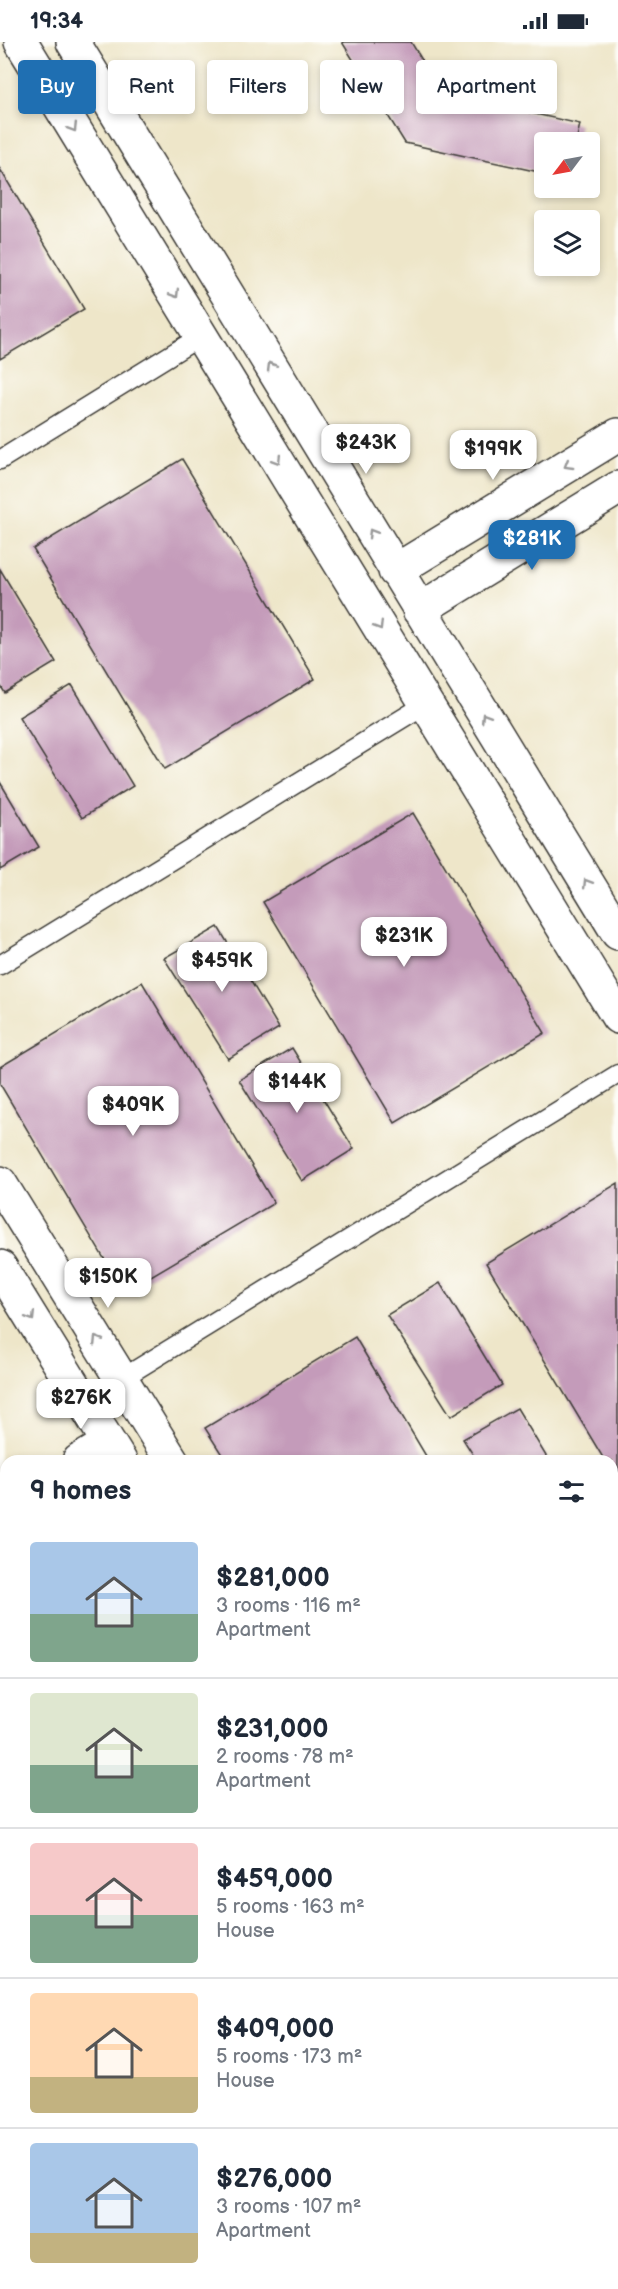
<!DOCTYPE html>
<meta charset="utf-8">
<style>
:root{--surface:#fff;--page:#f2f2f3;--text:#1f2937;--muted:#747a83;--line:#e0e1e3;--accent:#1f6fb2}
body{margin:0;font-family:"Balsamiq Sans",sans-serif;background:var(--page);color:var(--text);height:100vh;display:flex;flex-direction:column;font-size:22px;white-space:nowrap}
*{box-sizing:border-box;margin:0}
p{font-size:20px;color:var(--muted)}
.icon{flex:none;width:33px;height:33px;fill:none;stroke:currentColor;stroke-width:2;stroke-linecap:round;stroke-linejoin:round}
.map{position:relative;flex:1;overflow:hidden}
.panel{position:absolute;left:0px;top:1413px;width:618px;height:834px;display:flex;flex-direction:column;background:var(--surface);border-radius:18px 18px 0 0;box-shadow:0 3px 9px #0003}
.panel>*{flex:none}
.guide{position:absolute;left:18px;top:18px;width:582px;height:54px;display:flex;gap:12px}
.needle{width:39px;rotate:238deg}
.tools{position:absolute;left:534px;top:90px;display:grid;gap:12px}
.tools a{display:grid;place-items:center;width:66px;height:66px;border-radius:6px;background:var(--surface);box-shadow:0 3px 9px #0003;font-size:30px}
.price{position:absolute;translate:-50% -51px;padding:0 14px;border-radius:12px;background:#fff;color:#222;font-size:20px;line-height:39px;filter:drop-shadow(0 2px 3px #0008)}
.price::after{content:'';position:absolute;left:50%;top:36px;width:18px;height:14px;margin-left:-9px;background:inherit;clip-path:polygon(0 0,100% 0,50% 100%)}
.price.current{background:var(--accent);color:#fff}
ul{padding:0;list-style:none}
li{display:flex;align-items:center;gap:18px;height:150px;padding:0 30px}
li+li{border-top:2px solid var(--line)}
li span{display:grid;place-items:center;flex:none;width:168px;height:120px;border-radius:6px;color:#555}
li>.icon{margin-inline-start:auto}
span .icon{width:72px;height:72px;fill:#fffc;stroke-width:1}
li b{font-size:26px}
h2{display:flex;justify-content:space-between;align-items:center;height:72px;padding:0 30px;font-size:26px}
.chip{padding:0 21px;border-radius:6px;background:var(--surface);box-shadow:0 3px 9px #0003;font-size:21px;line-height:54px}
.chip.current{background:var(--accent);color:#fff}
.status{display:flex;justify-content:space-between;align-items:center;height:42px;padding:0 30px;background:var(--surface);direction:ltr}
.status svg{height:16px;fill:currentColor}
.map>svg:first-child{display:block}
.green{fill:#86cd88;stroke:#517452;stroke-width:1.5}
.building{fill:#c49bba}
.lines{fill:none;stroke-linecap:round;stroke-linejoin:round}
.service-casing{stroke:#3c3a36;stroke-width:21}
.minor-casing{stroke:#3c3a36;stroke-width:36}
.service{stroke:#fff;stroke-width:18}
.minor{stroke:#fff;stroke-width:33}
.oneway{stroke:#999}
</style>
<div class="status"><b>19:34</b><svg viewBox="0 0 49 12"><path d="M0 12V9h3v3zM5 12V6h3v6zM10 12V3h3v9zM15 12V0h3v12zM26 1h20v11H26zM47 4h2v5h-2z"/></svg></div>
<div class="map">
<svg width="618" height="2247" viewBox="0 0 618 2247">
<rect width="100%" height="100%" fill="#fdfcf7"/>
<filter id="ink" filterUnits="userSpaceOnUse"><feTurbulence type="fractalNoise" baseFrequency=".0167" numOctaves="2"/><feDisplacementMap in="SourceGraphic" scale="12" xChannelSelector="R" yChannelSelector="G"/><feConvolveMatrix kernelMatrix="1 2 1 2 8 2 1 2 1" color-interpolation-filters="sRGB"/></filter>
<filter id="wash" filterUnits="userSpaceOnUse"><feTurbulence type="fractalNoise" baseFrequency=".008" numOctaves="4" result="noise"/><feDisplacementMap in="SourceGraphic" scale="24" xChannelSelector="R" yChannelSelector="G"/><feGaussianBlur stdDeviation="1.35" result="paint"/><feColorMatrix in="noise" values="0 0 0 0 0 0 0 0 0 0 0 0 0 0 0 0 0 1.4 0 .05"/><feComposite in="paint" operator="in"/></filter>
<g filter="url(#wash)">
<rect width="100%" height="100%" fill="#eee6c9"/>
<path class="green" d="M0,1575L6,1585V1678L0,1682Z"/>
<g id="blocks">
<path class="building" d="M342,0H411L442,51L580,82L576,100H544V131L405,101Z
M0,127L84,267L0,317Z
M182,417L315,637L165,727L33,507Z
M0,527L56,620L5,651L0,643Z
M72,643L133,744L82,776L19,675Z
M0,740L39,805L0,828Z
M413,771L545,991L395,1081L263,860Z
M218,885L279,986L228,1017L164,916Z
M142,940L274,1161L124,1250L0,1042V1025Z
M292,1006L354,1107L302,1139L239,1038Z
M618,1141V1441L612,1431V1419H605L486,1221Z
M440,1241L502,1343L451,1374L387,1273Z
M355,1295L429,1419H226L205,1386Z
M517,1366L549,1419H477L463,1397Z
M612,1719L618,1729V1945L612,1949Z
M6,2063V2100L0,2104V2067Z
M40,2241H79L82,2247H43Z"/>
</g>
</g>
<g filter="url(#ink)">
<use href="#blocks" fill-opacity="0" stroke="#3c3a36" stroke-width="1.5"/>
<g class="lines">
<g class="service-casing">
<path id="service" d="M0,418L201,294
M0,923L426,662
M121,1337L618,1032
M612,1551L618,1547
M612,2056L618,2052"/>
</g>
<g class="minor-casing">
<path id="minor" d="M21,0L618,975
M73,0L618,891
M395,529L618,393
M419,568L618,446
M0,1141L172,1419
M0,1225L120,1419
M79,1419L109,1401
M0,1468L6,1464
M551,2241L554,2247
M602,2241L604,2247
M0,2246V2247"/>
</g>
<use href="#service" class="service"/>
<use href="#minor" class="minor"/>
</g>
<defs><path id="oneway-chevron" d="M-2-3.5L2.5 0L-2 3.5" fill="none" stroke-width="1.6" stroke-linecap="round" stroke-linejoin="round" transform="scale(1.5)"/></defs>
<g class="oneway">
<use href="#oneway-chevron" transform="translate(73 86) rotate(58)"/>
<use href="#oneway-chevron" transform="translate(175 252) rotate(58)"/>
<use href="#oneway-chevron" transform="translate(271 324) rotate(-121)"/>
<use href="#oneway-chevron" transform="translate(277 418) rotate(58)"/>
<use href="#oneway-chevron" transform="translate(568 423) rotate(149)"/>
<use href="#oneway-chevron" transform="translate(372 491) rotate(-121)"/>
<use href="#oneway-chevron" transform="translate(379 584) rotate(58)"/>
<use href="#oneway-chevron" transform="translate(485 675) rotate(-122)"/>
<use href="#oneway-chevron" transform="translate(587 841) rotate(-122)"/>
<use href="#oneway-chevron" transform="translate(31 1275) rotate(58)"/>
<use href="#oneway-chevron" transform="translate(97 1298) rotate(-122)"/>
</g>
</g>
</svg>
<div class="tools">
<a><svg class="needle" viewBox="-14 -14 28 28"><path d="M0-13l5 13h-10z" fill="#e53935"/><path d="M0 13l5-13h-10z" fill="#747a83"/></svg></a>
<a><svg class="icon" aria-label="layers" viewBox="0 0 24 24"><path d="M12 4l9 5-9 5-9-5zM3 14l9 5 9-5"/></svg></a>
</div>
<b class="price" style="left:366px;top:433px">$243K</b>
<b class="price" style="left:493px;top:439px">$199K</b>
<b class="price current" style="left:532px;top:529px">$281K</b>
<b class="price" style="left:404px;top:926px">$231K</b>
<b class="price" style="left:222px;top:951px">$459K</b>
<b class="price" style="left:297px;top:1072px">$144K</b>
<b class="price" style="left:133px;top:1095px">$409K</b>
<b class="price" style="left:108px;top:1267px">$150K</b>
<b class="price" style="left:81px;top:1388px">$276K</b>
<div class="guide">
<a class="chip current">Buy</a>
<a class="chip">Rent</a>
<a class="chip">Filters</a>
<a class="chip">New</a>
<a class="chip">Apartment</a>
</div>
<section class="panel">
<h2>9 homes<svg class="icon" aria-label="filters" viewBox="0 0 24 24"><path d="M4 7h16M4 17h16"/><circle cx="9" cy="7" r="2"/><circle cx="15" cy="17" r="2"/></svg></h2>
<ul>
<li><span style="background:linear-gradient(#a9c7e8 60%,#7fa58c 0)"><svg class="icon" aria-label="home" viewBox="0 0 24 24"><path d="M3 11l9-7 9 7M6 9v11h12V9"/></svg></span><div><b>$281,000</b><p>3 rooms · 116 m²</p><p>Apartment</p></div></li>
<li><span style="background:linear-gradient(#dfe7d0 60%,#7fa58c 0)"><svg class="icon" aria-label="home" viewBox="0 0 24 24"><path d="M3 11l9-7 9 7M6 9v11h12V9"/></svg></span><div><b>$231,000</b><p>2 rooms · 78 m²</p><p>Apartment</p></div></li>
<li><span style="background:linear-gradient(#f6c9c9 60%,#7fa58c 0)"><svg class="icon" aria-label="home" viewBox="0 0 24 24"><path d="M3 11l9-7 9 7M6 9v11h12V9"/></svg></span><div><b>$459,000</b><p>5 rooms · 163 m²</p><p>House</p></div></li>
<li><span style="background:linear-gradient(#ffd9b3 70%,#c2b280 0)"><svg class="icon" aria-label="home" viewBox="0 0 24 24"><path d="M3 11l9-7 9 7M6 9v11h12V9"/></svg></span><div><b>$409,000</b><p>5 rooms · 173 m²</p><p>House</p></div></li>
<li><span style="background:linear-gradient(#a9c7e8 75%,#c2b280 0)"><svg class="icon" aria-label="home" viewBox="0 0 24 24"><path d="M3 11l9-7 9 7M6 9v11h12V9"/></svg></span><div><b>$276,000</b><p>3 rooms · 107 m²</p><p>Apartment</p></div></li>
</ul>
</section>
</div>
